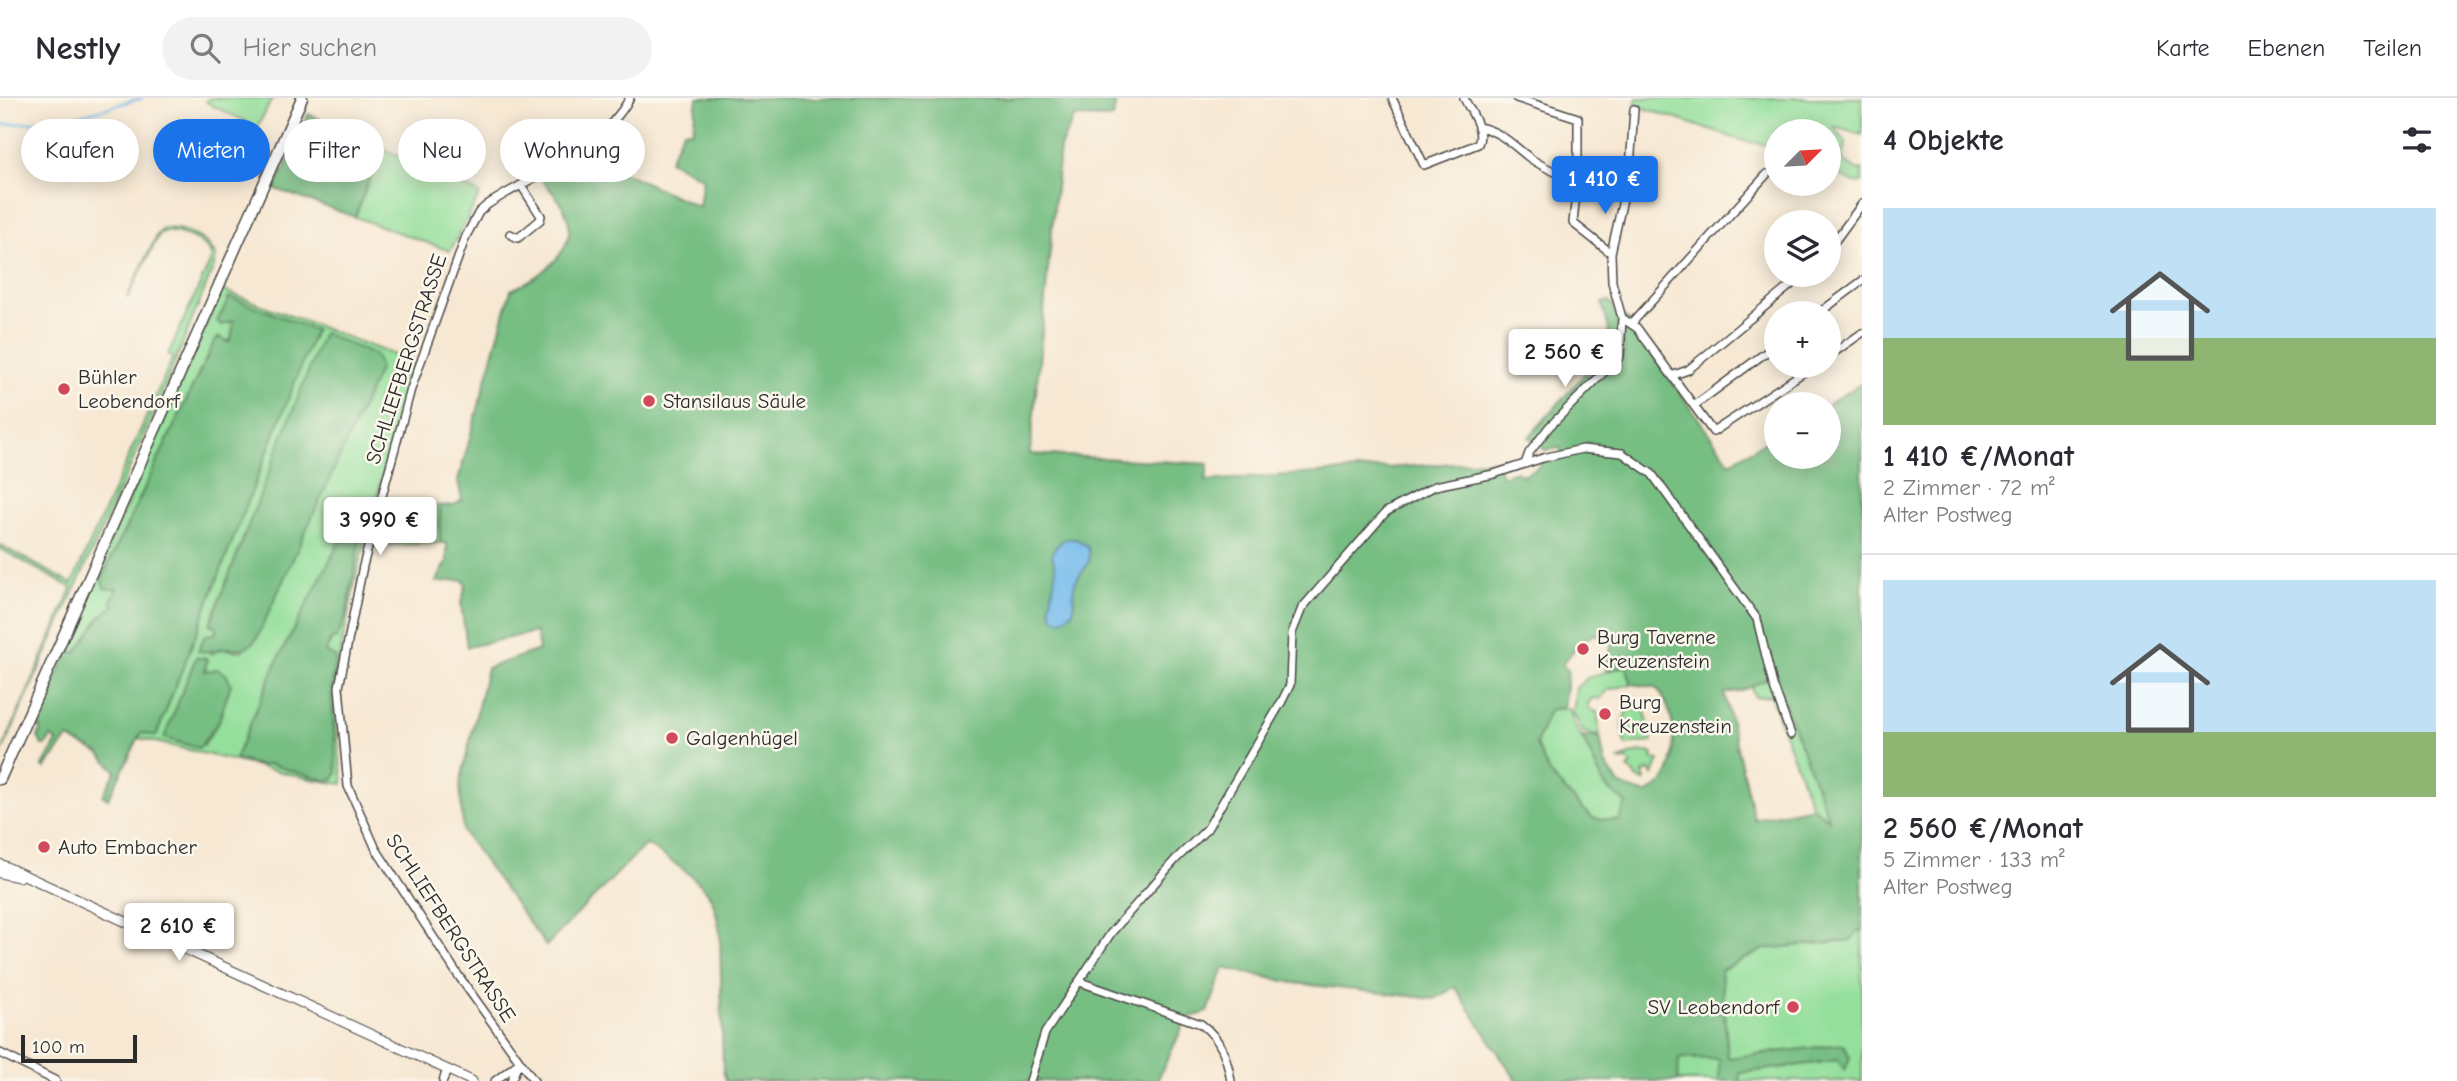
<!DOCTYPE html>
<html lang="de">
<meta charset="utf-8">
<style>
:root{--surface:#fff;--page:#f2f2f3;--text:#2b2b33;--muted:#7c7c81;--line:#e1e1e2;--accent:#1a73e8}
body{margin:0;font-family:"Comic Neue",sans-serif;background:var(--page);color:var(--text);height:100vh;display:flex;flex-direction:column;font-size:26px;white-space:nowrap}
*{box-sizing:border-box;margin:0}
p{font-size:23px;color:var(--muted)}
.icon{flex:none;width:38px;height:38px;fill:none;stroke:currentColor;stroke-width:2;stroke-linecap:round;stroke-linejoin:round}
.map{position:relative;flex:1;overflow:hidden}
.details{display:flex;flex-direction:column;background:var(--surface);width:595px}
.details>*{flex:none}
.guide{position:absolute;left:21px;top:21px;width:665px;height:63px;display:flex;gap:14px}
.needle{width:46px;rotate:66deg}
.tools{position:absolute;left:1764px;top:21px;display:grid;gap:14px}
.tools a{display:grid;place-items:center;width:77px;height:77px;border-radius:50%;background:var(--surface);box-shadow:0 4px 18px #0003;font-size:35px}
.scale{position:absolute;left:21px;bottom:18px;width:116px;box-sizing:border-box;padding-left:7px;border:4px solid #2b2b2b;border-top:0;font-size:19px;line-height:24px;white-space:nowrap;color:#2b2b2b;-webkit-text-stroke:5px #fbf7ec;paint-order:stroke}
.price{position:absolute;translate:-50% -60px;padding:0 16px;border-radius:7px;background:#fff;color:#222;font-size:23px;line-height:46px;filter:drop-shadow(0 2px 4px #0008)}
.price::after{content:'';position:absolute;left:50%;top:42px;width:21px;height:16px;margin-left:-10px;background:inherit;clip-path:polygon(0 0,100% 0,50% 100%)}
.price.on{background:var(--accent);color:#fff}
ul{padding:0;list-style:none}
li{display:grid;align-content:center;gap:14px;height:371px;padding:0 21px}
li+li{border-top:2px solid var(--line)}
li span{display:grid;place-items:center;height:217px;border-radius:0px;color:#555}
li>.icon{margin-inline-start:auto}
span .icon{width:126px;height:126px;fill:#fffc;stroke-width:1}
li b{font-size:30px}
h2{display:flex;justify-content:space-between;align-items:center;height:84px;padding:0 21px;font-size:30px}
.pill{padding:0 24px;border-radius:32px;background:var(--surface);box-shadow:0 4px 18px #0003;font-size:24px;line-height:63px}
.pill.on{background:var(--accent);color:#fff}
header{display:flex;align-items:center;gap:42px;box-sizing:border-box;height:98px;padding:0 35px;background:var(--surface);border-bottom:2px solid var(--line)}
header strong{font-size:33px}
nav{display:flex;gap:38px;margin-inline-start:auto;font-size:24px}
.search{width:490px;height:63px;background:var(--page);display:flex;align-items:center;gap:18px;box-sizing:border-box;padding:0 24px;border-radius:38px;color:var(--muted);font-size:26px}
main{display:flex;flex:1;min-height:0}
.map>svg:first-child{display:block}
.green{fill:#94df9b;stroke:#608563;stroke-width:2;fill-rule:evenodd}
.forest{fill:#77be83;stroke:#517457;stroke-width:2;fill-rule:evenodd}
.water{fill:#76bced;stroke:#50748c;stroke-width:2}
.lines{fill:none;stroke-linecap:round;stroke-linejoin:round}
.stream{stroke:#76bced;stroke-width:2.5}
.minor-casing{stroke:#4a4744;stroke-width:10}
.tertiary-casing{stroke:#4a4744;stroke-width:11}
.primary-casing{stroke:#4a4744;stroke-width:13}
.minor{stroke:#fff;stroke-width:7}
.tertiary{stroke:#fff;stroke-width:9}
.primary{stroke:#fff;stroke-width:10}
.poi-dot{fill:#d1495b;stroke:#fbf7ec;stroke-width:2.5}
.labels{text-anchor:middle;stroke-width:5;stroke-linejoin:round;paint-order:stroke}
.street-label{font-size:21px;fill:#2b2b2b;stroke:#fbf7ec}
.poi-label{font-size:21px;fill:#2b2b2b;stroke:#fbf7ec;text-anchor:start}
</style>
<header>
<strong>Nestly</strong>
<div class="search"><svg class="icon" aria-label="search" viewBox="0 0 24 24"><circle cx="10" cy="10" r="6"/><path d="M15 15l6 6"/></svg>Hier suchen</div>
<nav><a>Karte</a><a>Ebenen</a><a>Teilen</a></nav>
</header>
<main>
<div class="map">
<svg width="1862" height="983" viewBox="0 0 1862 983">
<rect width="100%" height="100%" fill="#fbf7ec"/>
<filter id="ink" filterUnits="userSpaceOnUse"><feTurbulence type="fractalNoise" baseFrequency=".0143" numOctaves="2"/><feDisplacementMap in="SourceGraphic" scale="14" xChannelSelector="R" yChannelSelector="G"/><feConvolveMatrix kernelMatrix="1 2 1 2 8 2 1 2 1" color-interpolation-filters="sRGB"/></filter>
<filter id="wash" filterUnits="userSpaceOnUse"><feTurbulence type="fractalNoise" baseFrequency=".00686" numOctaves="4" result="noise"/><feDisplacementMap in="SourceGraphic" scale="28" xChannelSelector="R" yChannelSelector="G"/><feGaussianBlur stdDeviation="1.57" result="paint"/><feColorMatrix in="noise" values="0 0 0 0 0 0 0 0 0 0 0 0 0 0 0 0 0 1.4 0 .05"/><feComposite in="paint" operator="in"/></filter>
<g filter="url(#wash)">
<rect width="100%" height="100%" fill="#f7e8d3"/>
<path class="green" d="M210,0H273L257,29L211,7L206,3Z
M1637,0H1862V37L1834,29L1846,45L1843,63L1857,72L1862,71V84L1854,85L1829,72V33H1776V48L1743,43L1635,7Z
M381,50L480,96L450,153L355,119Z
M163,131C181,128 210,141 216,159L214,168L155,313L0,658L72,490L0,451V447L72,486L173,259L168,257L212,160C208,143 177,130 160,135L127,200L157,137Z
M222,192L413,264L358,469L336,577L335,613L343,686L315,682L139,640L141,634L156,638L315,232L227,200L229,225L234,222L231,242L214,244L101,481L117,491L114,508L101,518L76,556L68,551L73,529ZM323,235L375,257L242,553L221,551L211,556L205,537H215L217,529L211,527ZM347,515L325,554L336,560L331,594L337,675L325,682L269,666L260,668L235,661L286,549ZM204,559L207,561L205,573L219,623L204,647Z
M440,408V445L370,448L380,412Z
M1626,568L1632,586L1608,592L1600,601L1592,600L1588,606L1590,612L1597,614L1600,639L1583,634L1573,615L1576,590L1589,579Z
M1776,577L1781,596L1830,722L1812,709L1770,597L1755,599L1750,588Z
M1644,608L1652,644L1625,647L1623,624L1627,612Z
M1555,610L1570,611C1572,624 1577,631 1583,642C1597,667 1601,687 1626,705L1619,723L1592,721L1550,677L1536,647L1549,612Z
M1648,654L1653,656L1652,661L1659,662L1653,677L1649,672L1643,676L1645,683L1638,681L1628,670L1632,667L1628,662L1618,663L1634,655Z
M1858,832L1862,833V983H1740V975L1838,962L1845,971L1850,959L1775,953L1728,961L1721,872L1765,850L1843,843Z
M1678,960L1719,961V983H1678Z"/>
<path class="forest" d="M697,0H1116L1113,20L1074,19L1060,49L1030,356L1208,366L1206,383L1497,362L1502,378L1516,373L1522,377L1538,370L1540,365L1563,358L1560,350L1545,352L1529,339L1597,262L1609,232L1602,205L1608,203L1628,222L1730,365L1776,337V359H1829L1828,306L1862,285V833L1858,832L1851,842L1843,843L1765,851L1721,872L1728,960L1843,946L1850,959L1845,972L1837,962L1740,975V983H1719V961L1679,960L1678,983H1517L1455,889L1435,901L1294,885L1224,870L1208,914L1187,920L1157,983H726L723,973L720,835C718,824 716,808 710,798C696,777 666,760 646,746L546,848L463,734L460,686L487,570L539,552L536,534L467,549L461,505L466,487L463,482L436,484L447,464V445H440V408L454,407L462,402L458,383L511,192C542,178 587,148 562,107C557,98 548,90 542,82L586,57L699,109L703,81L669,62L683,33L693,32ZM1596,536L1612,543L1609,559L1605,564L1606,572L1626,568L1632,586L1655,589C1676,608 1680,660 1664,683C1660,689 1651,692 1646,696L1619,687L1605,665L1600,639H1582L1605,688L1626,705L1619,723L1592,720L1550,677L1536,647L1549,612L1563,610L1568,572L1562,567L1581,543ZM1776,577L1781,596L1829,721L1812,709L1754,721L1724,595L1740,593Z
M308,16L381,50L355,119L275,91Z
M230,199L315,232L156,638L141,635L108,701L103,698L116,673L99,655L68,640L45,670L43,668L57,643L51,639L46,647H42L38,639L41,630L33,627L69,552L76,555L101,518L114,508L111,503L117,491H105L101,482L214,244L219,239L228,244L231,242L234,223L221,227L217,223Z
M323,235L375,257L380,270L257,540C244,556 238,548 221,551C211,553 208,555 198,553L205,537L215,536L217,529L210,526Z
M352,420H356L362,427L347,515L337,540L331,541L325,554L336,560L331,594L337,675L334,681L325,682L269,666L261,668L235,661L277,563Z
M196,559L207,561L205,573L218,571L226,576L231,586L219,623L199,650L164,640Z"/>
<path class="water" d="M1065,441H1076L1088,449C1093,470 1081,470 1075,485C1072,493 1075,505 1073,514L1061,523L1053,519L1050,508L1056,472L1052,458L1055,449Z"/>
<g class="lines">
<path class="stream" d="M0,27L64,22L142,0"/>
</g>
</g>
<g filter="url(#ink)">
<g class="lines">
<g class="minor-casing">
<path id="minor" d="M1392,0L1424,67L1478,46C1485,32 1470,13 1464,0
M1516,0L1578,20V76L1573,125L1611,155
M1478,29C1498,32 1512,46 1526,57C1540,69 1561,76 1577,84
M510,136L518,140L540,122L541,118L521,87
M1829,151L1862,106
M1819,215L1862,183
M1622,220L1637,230L1713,334L1813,268
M1632,225L1767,76
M1829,258L1862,235
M1674,277L1688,272L1803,177
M1695,307L1776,247
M1525,366L1529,355L1549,329L1620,258L1622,220L1612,184L1611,155L1630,70L1634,11
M1080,884L1201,926C1221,941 1227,959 1231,983
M0,955L56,983
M443,983L447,971
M495,983L520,964
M511,983L519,964
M534,983L458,877L376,751L348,688L339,589L363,468L411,291L466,138L479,114L487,107C537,74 598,56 630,0
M1030,983L1045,935L1111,835L1175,762L1207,731L1282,603L1290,587L1292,535L1302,510L1386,414L1435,388L1494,376L1543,360L1582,351L1622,355L1652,376L1757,521L1773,587L1791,637"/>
</g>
<g class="tertiary-casing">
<path id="tertiary" d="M0,766L472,983
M0,775L19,779"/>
</g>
<g class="primary-casing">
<path id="primary" d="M0,681L302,0"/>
</g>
<use href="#minor" class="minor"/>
<use href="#tertiary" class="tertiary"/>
<use href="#primary" class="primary"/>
</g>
</g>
<g class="poi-dot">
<circle cx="64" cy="291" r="7"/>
<circle cx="649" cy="303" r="7"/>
<circle cx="1583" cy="551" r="7"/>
<circle cx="1605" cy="616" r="7"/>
<circle cx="672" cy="640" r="7"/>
<circle cx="44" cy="749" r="7"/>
<circle cx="1793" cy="909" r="7"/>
</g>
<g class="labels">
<g class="street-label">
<text transform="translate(406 261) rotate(-72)" y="7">SCHLIEFBERGSTRASSE</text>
<text transform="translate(451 830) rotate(57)" y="7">SCHLIEFBERGSTRASSE</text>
</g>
<g class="poi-label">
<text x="78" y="286">Bühler<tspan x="78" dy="24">Leobendorf</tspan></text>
<text x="663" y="310">Stansilaus Säule</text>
<text x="1597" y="546">Burg Taverne<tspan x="1597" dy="24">Kreuzenstein</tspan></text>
<text x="1619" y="611">Burg<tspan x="1619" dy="24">Kreuzenstein</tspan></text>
<text x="686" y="647">Galgenhügel</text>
<text x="58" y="756">Auto Embacher</text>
<text x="1779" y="916" text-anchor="end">SV Leobendorf</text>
</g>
</g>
</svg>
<div class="tools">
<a><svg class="needle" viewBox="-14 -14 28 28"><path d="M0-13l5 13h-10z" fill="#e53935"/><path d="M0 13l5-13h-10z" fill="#7c7c81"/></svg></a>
<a><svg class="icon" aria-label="layers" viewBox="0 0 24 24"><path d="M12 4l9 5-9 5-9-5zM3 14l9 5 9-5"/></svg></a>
<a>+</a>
<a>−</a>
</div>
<div class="scale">100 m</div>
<b class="price on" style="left:1605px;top:118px">1 410 €</b>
<b class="price" style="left:1565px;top:291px">2 560 €</b>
<b class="price" style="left:380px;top:459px">3 990 €</b>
<b class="price" style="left:179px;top:865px">2 610 €</b>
<div class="guide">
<a class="pill">Kaufen</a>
<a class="pill on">Mieten</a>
<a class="pill">Filter</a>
<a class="pill">Neu</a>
<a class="pill">Wohnung</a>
</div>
</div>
<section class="details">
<h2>4 Objekte<svg class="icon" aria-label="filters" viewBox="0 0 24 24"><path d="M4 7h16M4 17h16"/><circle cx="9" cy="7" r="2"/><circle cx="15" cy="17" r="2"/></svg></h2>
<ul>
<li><span style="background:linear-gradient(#bfe0f5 60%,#8fb573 0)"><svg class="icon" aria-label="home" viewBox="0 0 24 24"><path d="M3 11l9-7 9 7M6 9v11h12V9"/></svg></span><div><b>1 410 €/Monat</b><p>2 Zimmer · 72 m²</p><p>Alter Postweg</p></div></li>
<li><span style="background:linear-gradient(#bfe0f5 70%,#8fb573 0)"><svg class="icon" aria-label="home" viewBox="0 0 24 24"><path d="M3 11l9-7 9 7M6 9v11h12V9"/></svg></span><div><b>2 560 €/Monat</b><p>5 Zimmer · 133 m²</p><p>Alter Postweg</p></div></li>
</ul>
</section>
</main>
